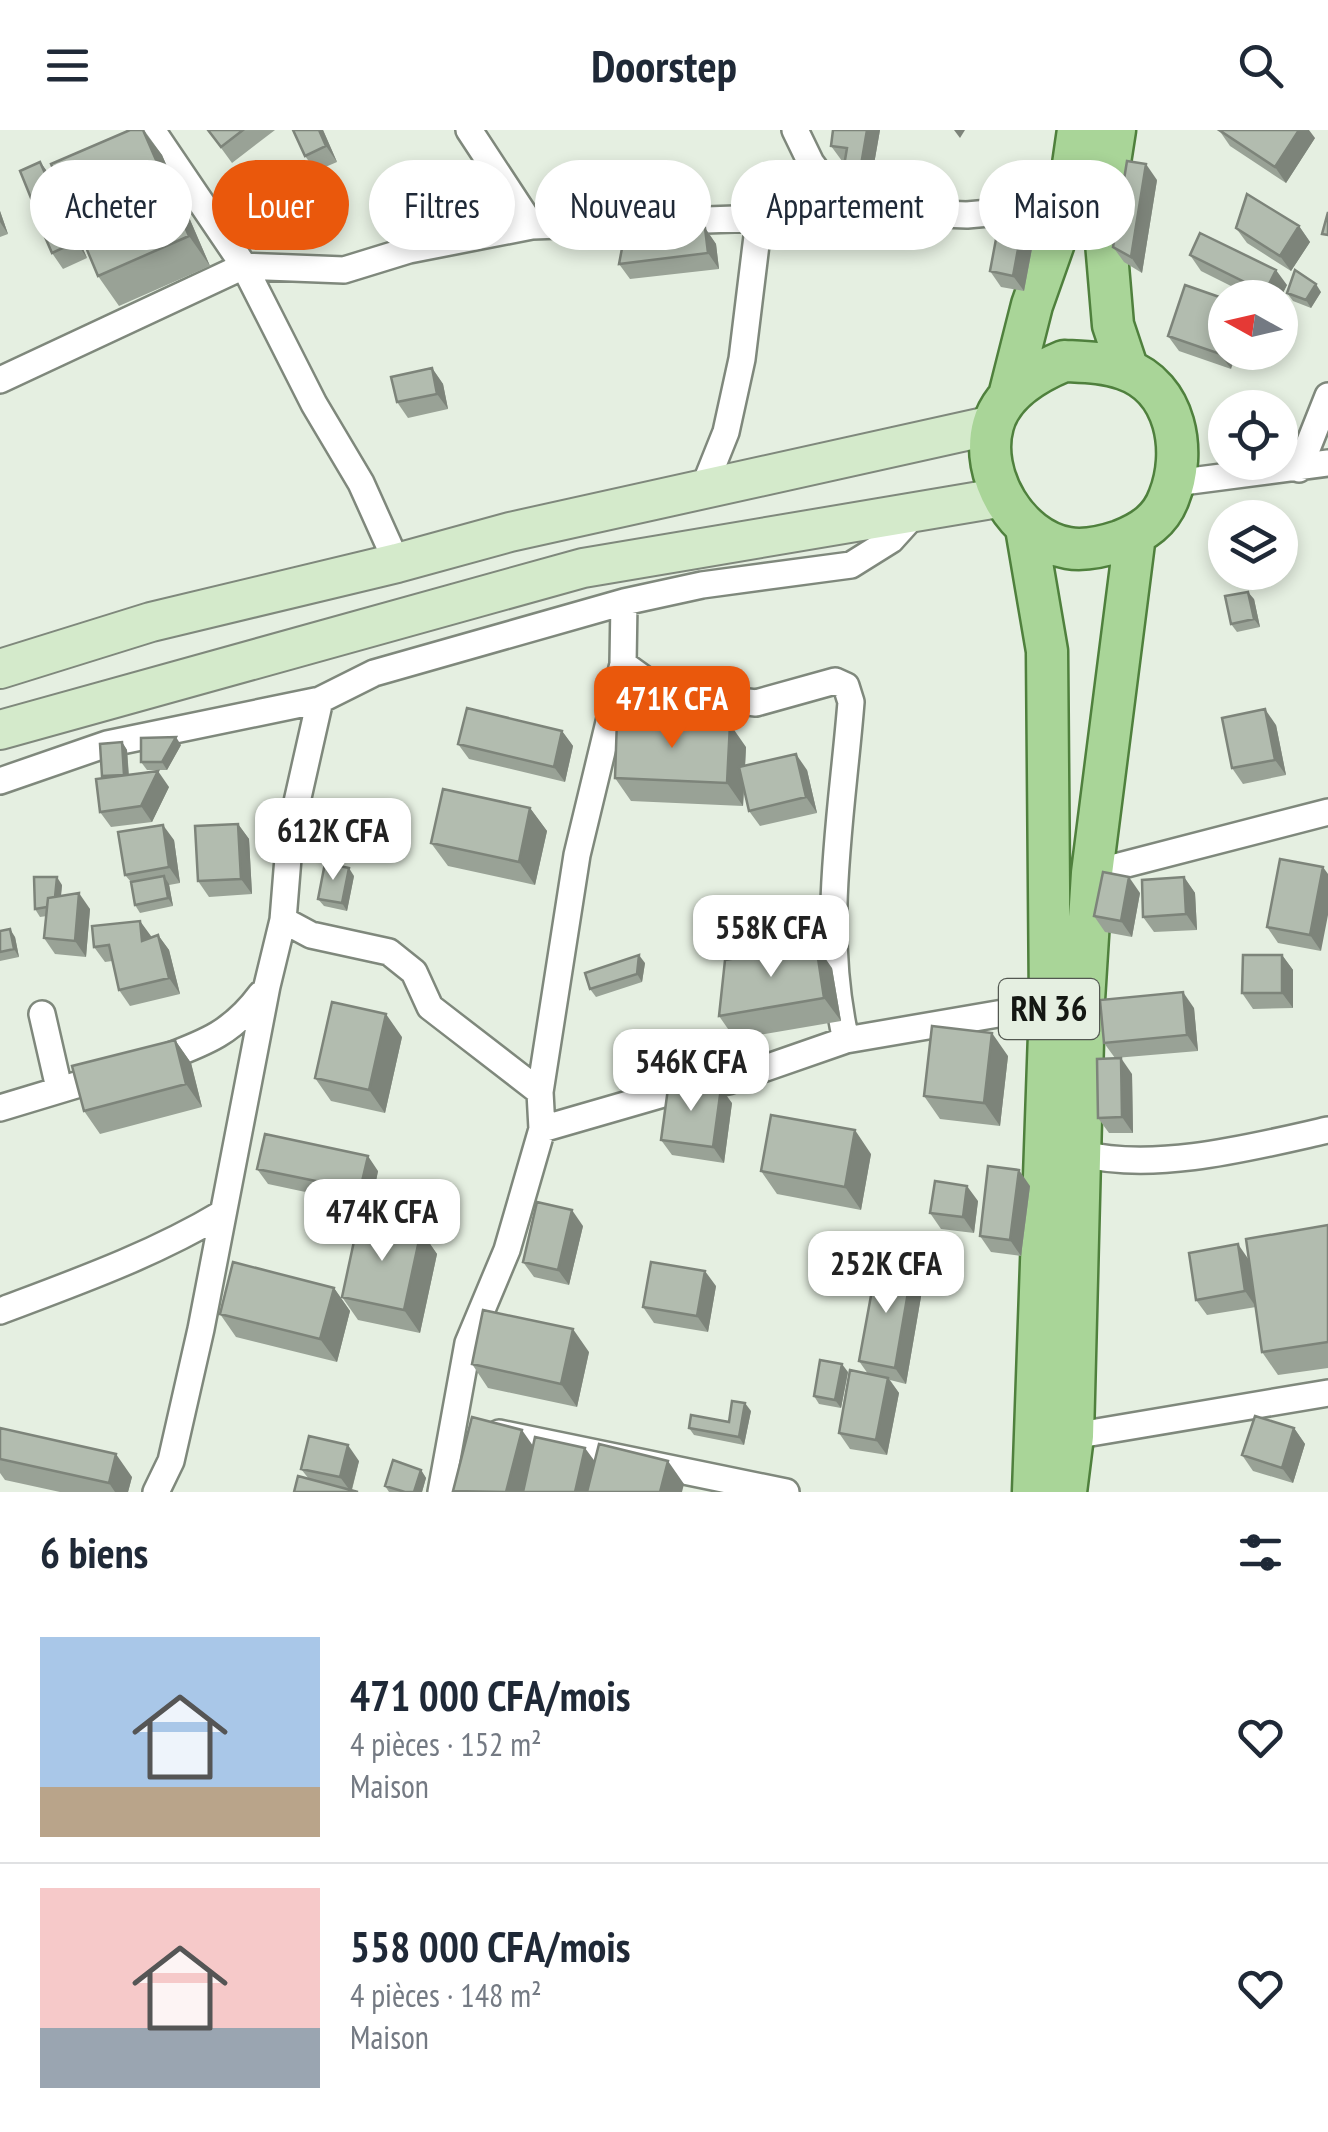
<!DOCTYPE html>
<html lang="fr">
<meta charset="utf-8">
<style>
:root{--surface:#fff;--page:#f2f2f3;--text:#1f2937;--muted:#747a83;--line:#e0e1e3;--accent:#ea580c}
body{margin:0;font-family:"PT Sans Narrow",sans-serif;background:var(--page);color:var(--text);height:100vh;display:flex;flex-direction:column;font-size:38px;white-space:nowrap}
*{box-sizing:border-box;margin:0}
p{font-size:32px;color:var(--muted)}
.icon{flex:none;width:55px;height:55px;fill:none;stroke:currentColor;stroke-width:2;stroke-linecap:round;stroke-linejoin:round}
.map{position:relative;height:1362px;overflow:hidden}
.side{display:flex;flex-direction:column;background:var(--surface);flex:1}
.side>*{flex:none}
.guide{position:absolute;left:30px;top:30px;width:1270px;height:90px;display:flex;gap:20px}
.needle{width:65px;rotate:278deg}
.buttons{position:absolute;left:1208px;top:150px;display:grid;gap:20px}
.buttons a{display:grid;place-items:center;width:90px;height:90px;border-radius:50%;background:var(--surface);box-shadow:0 5px 15px #0003;font-size:50px}
.price{position:absolute;translate:-50% -85px;padding:0 22px;border-radius:20px;background:#fff;color:#222;font-size:32px;line-height:65px;filter:drop-shadow(0 2px 5px #0008)}
.price::after{content:'';position:absolute;left:50%;top:60px;width:30px;height:22px;margin-left:-15px;background:inherit;clip-path:polygon(0 0,100% 0,50% 100%)}
.price.active{background:var(--accent);color:#fff}
ul{padding:0;list-style:none}
li{display:flex;align-items:center;gap:30px;height:250px;padding:0 40px}
li+li{border-top:2px solid var(--line)}
li span{display:grid;place-items:center;flex:none;width:280px;height:200px;border-radius:0px;color:#555}
li>.icon{margin-inline-start:auto}
span .icon{width:120px;height:120px;fill:#fffc;stroke-width:1}
li b{font-size:42px}
h2{display:flex;justify-content:space-between;align-items:center;height:120px;padding:0 40px;font-size:42px}
.tag{padding:0 35px;border-radius:45px;background:var(--surface);box-shadow:0 5px 15px #0003;font-size:35px;line-height:90px}
.tag.active{background:var(--accent);color:#fff}
header{display:flex;justify-content:space-between;align-items:center;height:130px;padding:0 40px;background:var(--surface);font-size:45px;font-weight:800}
.map>svg:first-child{display:block}
.lines{fill:none;stroke-linecap:round;stroke-linejoin:round}
.minor-casing{stroke:#7f887c;stroke-width:30}
.secondary-casing{stroke:#7f887c;stroke-width:42}
.primary-casing{stroke:#4f803d;stroke-width:45}
.minor{stroke:#fff;stroke-width:25}
.secondary{stroke:#d4eacb;stroke-width:38}
.primary{stroke:#a9d598;stroke-width:40}
.wall{fill:#99a296}
.shaded-wall{fill:#7d847a}
.building{fill:#b2bcaf;stroke:#7d847a;stroke-width:2.5}
.labels{text-anchor:middle;stroke-width:9;stroke-linejoin:round;paint-order:stroke}
.shield{fill:#e5efe1;stroke:#535851;stroke-width:2.5}
.shield-label{font-size:35px;font-weight:bold;fill:#141713}
</style>
<header><svg class="icon" aria-label="menu" viewBox="0 0 24 24"><path d="M4 6h16M4 12h16M4 18h16"/></svg>Doorstep<svg class="icon" aria-label="search" viewBox="0 0 24 24"><circle cx="10" cy="10" r="6"/><path d="M15 15l6 6"/></svg></header>
<div class="map">
<svg width="1328" height="1362" viewBox="0 0 1328 1362">
<rect width="100%" height="100%" fill="#e5efe1"/>
<g class="lines">
<g class="minor-casing">
<path id="minor" d="M152,0L244,136L314,274L361,353L397,433
M469,0L532,96
M811,33L850,86
M787,89L811,33L795,0
M0,250L244,136L344,140L409,120L532,96L914,83L967,85L1067,76
M1299,339L1328,266
M1175,353L1328,333
M704,357L726,302L742,229L759,90
M623,534L648,552L698,566L756,573L835,551L846,556L851,572C842,685 820,798 846,910
M0,651L107,614L320,570L374,543L624,472L702,455L851,435L891,410L919,379
M1092,743L1328,682
M283,790L311,805L389,822L414,842L430,877L540,962
M42,884L59,958
M154,932C201,914 230,906 261,864
M0,978L106,946
M542,999L677,960L728,951L846,910L1050,875
M1082,1024C1157,1042 1252,1017 1328,1000
M0,1181C77,1152 153,1125 223,1083
M499,1303L786,1362
M1073,1306L1328,1263
M156,1362L171,1331L201,1199L267,856L283,790L290,703L320,570
M441,1362L468,1213L507,1120L542,999L540,962L577,725L623,534L624,472"/>
</g>
<g class="secondary-casing">
<path id="secondary" d="M0,539L151,492L397,433L510,402L993,295
M0,600L583,438L1004,367"/>
</g>
<g class="primary-casing">
<path id="primary" d="M1115,0L1103,77L1113,195L1128,240
M1064,231C1084,232 1104,232 1124,239C1177,257 1187,322 1169,367C1161,390 1143,402 1120,411C1105,416 1085,421 1068,418C1017,409 979,345 993,295C1002,262 1035,243 1064,231Z
M1009,266L1032,175L1067,76L1078,0
M1026,398L1047,521L1050,875L1033,1362
M1066,1362L1073,1306L1084,870L1092,743L1135,405"/>
</g>
<use href="#minor" class="minor"/>
<use href="#secondary" class="secondary"/>
<use href="#primary" class="primary"/>
</g>
<path class="wall" d="M130,0H144L162,25L210,136L119,176L98,146Z
M208,0H275L232,33Z
M293,0H323L337,32L316,41L305,26Z
M833,0H880L870,57L854,58L843,42L845,32L842,31L831,16Z
M1219,0L1315,8L1286,53L1230,16Z
M40,32L46,40L58,66L37,76L31,68Z
M1157,50L1142,143L1124,132L1113,117Z
M1026,76L1037,92L1024,161L1001,157L990,141Z
M0,81L8,104L0,107Z
M70,89L87,128L63,139L52,123Z
M1299,96L1310,112L1291,141L1247,113L1236,98Z
M705,98L716,114L719,139L630,149L619,134Z
M1190,125L1287,155L1280,168H1255L1201,141Z
M1185,155L1231,239L1179,221L1168,206Z
M1321,162L1311,178L1293,171L1287,163Z
M432,238L443,254L448,279L408,288L397,272Z
M1254,469L1260,497L1237,502L1231,494Z
M1276,595L1286,645L1243,654L1232,638Z
M562,601L573,616L565,652L469,629L458,614Z
M122,612L127,620L129,645L169,657L152,692L111,697L100,682L103,648L102,646Z
M181,615L167,640H147L141,632Z
M746,617L745,636L807,640L817,683L760,696L749,681L744,658L743,676L631,671L615,648Z
M530,678L547,701L535,755L448,736L431,713Z
M238,694L249,709L252,764L209,767L198,751Z
M174,710L180,753L169,755L173,776L140,783L135,775L131,752L125,745Z
M1280,729L1321,821L1278,813L1267,797Z
M354,746L347,781L324,776L318,769Z
M1184,747L1195,763L1197,800L1154,802L1143,787Z
M62,755L61,766L90,779L86,827L55,824L44,808L47,786L40,787L35,779Z
M1140,763L1132,807L1105,802L1094,786Z
M140,791L151,808L158,805L169,820L180,864L130,876L119,860L112,831L105,832L94,817Z
M0,801L15,807L19,827L0,831Z
M1282,825L1293,840V878L1253,879L1242,863Z
M645,833L642,852L596,867L590,859Z
M832,838L841,891L735,909L719,886Z
M1194,878L1198,921L1115,928L1104,913Z
M402,907L385,983L331,971L315,948Z
M175,910L191,933L202,977L100,1004L84,981Z
M1008,926L1000,996L940,989L924,966Z
M1132,944L1133,1003H1109L1098,988Z
M732,973L724,1033L672,1025L661,1010Z
M871,1024L861,1080L777,1064L761,1041Z
M257,1039L378,1041L371,1076L268,1054Z
M1030,1056L1021,1126L991,1122L980,1106Z
M978,1071L974,1103L941,1099L930,1083Z
M1328,1095V1238L1278,1245L1262,1222L1256,1177L1207,1185L1196,1170L1249,1130Z
M583,1096L569,1155L534,1147L523,1132Z
M421,1101L437,1124L420,1203L358,1190L342,1167Z
M923,1155L906,1254L890,1250L899,1263L887,1325L850,1319L839,1303L868,1244L859,1231Z
M716,1156L708,1202L654,1193L643,1177Z
M334,1158L350,1181L337,1232L236,1207L220,1184Z
M589,1222L577,1277L488,1258L472,1234Z
M848,1242L841,1278L819,1274L814,1266Z
M751,1281L744,1315L694,1305L689,1298L729,1292Z
M0,1298L132,1347L128,1362H60L5,1350L0,1343Z
M1294,1298L1305,1314L1293,1353L1253,1341L1242,1325Z
M359,1331L352,1360L309,1349L301,1339Z
M421,1340L426,1348L422,1362H389L385,1356Z"/>
<path class="shaded-wall" d="M143,0L162,25L210,136L189,106Z
M319,0H323L337,32L326,16Z
M867,0H880L870,57L860,41Z
M954,0H965L960,8Z
M1299,0H1309L1315,8L1286,53L1275,37Z
M40,32L46,40L58,66L52,59Z
M1146,34L1157,50L1142,143L1131,127Z
M59,74L70,89L87,128L76,112Z
M1026,76L1037,92L1024,161L1013,146Z
M0,81L8,104L0,92Z
M1299,96L1310,112L1291,141L1280,126Z
M705,98L716,114L719,139L708,123Z
M1276,140L1287,155L1280,169L1269,168L1265,162Z
M1316,154L1321,162L1311,178L1306,170Z
M1225,210V222H1237L1231,239L1220,224Z
M432,238L443,254L448,279L437,264Z
M1248,462L1254,469L1260,497L1254,489Z
M1265,579L1276,595L1286,645L1275,630Z
M730,594L746,617L743,676L727,653Z
M562,601L573,616L565,652L554,637Z
M176,607L181,615L167,640L162,632Z
M122,612L127,620L129,652L124,645Z
M796,624L807,640L817,683L806,667Z
M158,641L169,657L152,692L141,676Z
M530,678L547,701L535,755L519,732Z
M238,694L249,709L252,764L241,749Z
M163,695L174,710L180,753L169,737Z
M1323,737L1328,744V785L1321,821L1310,805Z
M349,738L354,746L347,781L342,773Z
M164,746L169,754L173,776L168,768Z
M57,747L62,755L59,784L54,776Z
M1129,747L1140,763L1132,807L1121,791Z
M1184,747L1195,763L1197,800L1186,784Z
M79,763L90,779L86,827L75,811Z
M140,791L151,806L153,826L142,811Z
M10,799L15,807L19,827L14,819Z
M158,805L169,820L180,864L169,848Z
M816,815L832,838L841,891L824,868Z
M639,825L645,833L642,852L637,844Z
M1282,825L1293,840V878L1282,863Z
M1183,862L1194,878L1198,921L1187,905Z
M386,884L402,907L385,983L369,960Z
M992,903L1008,926L1000,996L984,973Z
M175,910L191,933L202,977L186,954Z
M1121,928L1132,944L1133,1003L1122,987Z
M721,958L732,973L724,1033L713,1017Z
M855,1000L871,1024L861,1080L845,1057Z
M368,1026L378,1041L371,1076L360,1060Z
M1019,1040L1030,1056L1021,1126L1010,1110Z
M967,1056L978,1071L974,1103L963,1087Z
M572,1080L583,1096L569,1155L558,1140Z
M421,1101L437,1124L420,1203L404,1180Z
M1238,1114L1249,1130L1256,1177L1245,1161Z
M912,1139L923,1155L906,1254L895,1238Z
M705,1141L716,1156L708,1202L697,1186Z
M334,1158L350,1181L337,1232L320,1209Z
M573,1199L589,1222L577,1277L561,1254Z
M842,1234L848,1242L841,1278L835,1270Z
M888,1248L899,1263L887,1325L876,1310Z
M745,1273L751,1281L744,1315L739,1307Z
M1294,1298L1305,1314L1293,1353L1282,1338Z
M522,1300L538,1323L528,1362H506Z
M348,1315L359,1331L351,1362L340,1347Z
M585,1318L602,1341L597,1362H575Z
M116,1324L132,1347L128,1362H115L109,1353Z
M668,1331L684,1354L682,1362H660Z
M421,1340L426,1348L422,1362H414Z"/>
<path class="building" d="M130,0H143L189,106L98,146L51,34Z
M208,0H243L221,17Z
M293,0H319L326,16L305,26Z
M833,0H867L860,41L843,42L847,18L831,16Z
M1219,0H1299L1275,37Z
M1127,31L1146,34L1131,127L1113,117Z
M40,32L52,59L31,68L20,41Z
M1247,64L1299,96L1280,126L1236,98Z
M1003,72L1026,76L1013,146L990,141Z
M59,74L76,112L52,123L35,84Z
M1328,82V105L1322,104Z
M705,98L708,123L619,134L624,108Z
M1200,103L1276,140L1265,162L1190,125Z
M1295,140L1316,154L1306,170L1287,163Z
M1185,155L1225,169V210L1220,224L1168,206Z
M432,238L437,264L397,272L391,247Z
M1248,462L1254,489L1231,494L1225,466Z
M467,578L562,601L554,637L458,614Z
M1265,579L1275,630L1232,638L1222,588Z
M617,589L730,594L727,653L615,648Z
M176,607L162,632H141V608Z
M122,612L124,645L102,646L100,614Z
M796,624L806,667L749,681L739,637Z
M158,641L141,676L100,682L96,649Z
M443,659L530,678L519,732L431,713Z
M238,694L241,749L198,751L195,696Z
M163,695L169,737L125,745L118,702Z
M1280,729L1323,737L1310,805L1267,797Z
M325,733L349,738L342,773L318,769Z
M1103,742L1129,747L1121,791L1094,786Z
M164,746L168,768L135,775L131,752Z
M34,747H57L55,767L48,768L47,777L35,779Z
M1184,747L1186,784L1143,787L1142,750Z
M79,763L75,811L44,808L48,768Z
M140,791L142,811L158,805L169,848L119,860L109,815L94,817L92,796Z
M10,799L14,819L0,822V801Z
M816,815L824,868L719,886L725,830Z
M639,825L637,844L590,859L585,843Z
M1243,825H1282V863H1242Z
M1183,862L1187,905L1104,913L1100,870Z
M332,872L386,884L369,960L315,948Z
M932,896L992,903L984,973L924,966Z
M175,910L186,954L84,981L72,936Z
M1121,928L1122,987L1098,988L1097,929Z
M669,951L721,958L713,1017L661,1010Z
M771,985L855,1000L845,1057L761,1041Z
M265,1004L368,1026L360,1060L257,1039Z
M988,1036L1019,1040L1010,1110L980,1106Z
M935,1051L967,1056L963,1087L930,1083Z
M537,1072L572,1080L558,1140L523,1132Z
M359,1088L421,1101L404,1180L342,1167Z
M1328,1095V1212L1262,1222L1246,1109Z
M1238,1114L1245,1161L1196,1170L1189,1123Z
M233,1132L334,1158L320,1209L220,1184Z
M651,1132L705,1141L697,1186L643,1177Z
M877,1133L912,1139L895,1238L859,1231Z
M483,1180L573,1199L561,1254L472,1234Z
M820,1230L842,1234L835,1270L814,1266Z
M850,1240L888,1248L876,1310L839,1303Z
M732,1271L745,1273L739,1307L689,1298L691,1285L729,1292Z
M1255,1286L1294,1298L1282,1338L1242,1325Z
M472,1287L522,1300L506,1362L453,1361Z
M0,1298L116,1324L109,1353L0,1329Z
M309,1306L348,1315L340,1347L301,1339Z
M535,1307L585,1318L575,1362H523Z
M599,1314L668,1331L660,1362H587Z
M393,1330L421,1340L414,1362H405L385,1356Z
M298,1346L358,1362H294Z"/>
<g class="labels">
<rect class="shield" x="999" y="849" width="100" height="60" rx="8"/>
<g class="shield-label">
<text x="1049" y="891">RN 36</text>
</g>
</g>
</svg>
<div class="buttons">
<a><svg class="needle" viewBox="-14 -14 28 28"><path d="M0-13l5 13h-10z" fill="#e53935"/><path d="M0 13l5-13h-10z" fill="#747a83"/></svg></a>
<a><svg class="icon" aria-label="locate" viewBox="0 0 24 24"><circle cx="12" cy="12" r="6"/><path d="M12 2v4M12 18v4M2 12h4M18 12h4"/></svg></a>
<a><svg class="icon" aria-label="layers" viewBox="0 0 24 24"><path d="M12 4l9 5-9 5-9-5zM3 14l9 5 9-5"/></svg></a>
</div>
<b class="price active" style="left:672px;top:621px">471K CFA</b>
<b class="price" style="left:333px;top:753px">612K CFA</b>
<b class="price" style="left:771px;top:850px">558K CFA</b>
<b class="price" style="left:691px;top:984px">546K CFA</b>
<b class="price" style="left:382px;top:1134px">474K CFA</b>
<b class="price" style="left:886px;top:1186px">252K CFA</b>
<div class="guide">
<a class="tag">Acheter</a>
<a class="tag active">Louer</a>
<a class="tag">Filtres</a>
<a class="tag">Nouveau</a>
<a class="tag">Appartement</a>
<a class="tag">Maison</a>
</div>
</div>
<section class="side">
<h2>6 biens<svg class="icon" aria-label="filters" viewBox="0 0 24 24"><path d="M4 7h16M4 17h16"/><circle cx="9" cy="7" r="2"/><circle cx="15" cy="17" r="2"/></svg></h2>
<ul>
<li><span style="background:linear-gradient(#a9c7e8 75%,#b9a48a 0)"><svg class="icon" aria-label="home" viewBox="0 0 24 24"><path d="M3 11l9-7 9 7M6 9v11h12V9"/></svg></span><div><b>471 000 CFA/mois</b><p>4 pièces · 152 m²</p><p>Maison</p></div><svg class="icon" aria-label="heart" viewBox="0 0 24 24"><path d="M12 20l-8-8c-3-5 5-10 8-4 3-6 11-1 8 4z"/></svg></li>
<li><span style="background:linear-gradient(#f6c9c9 70%,#9aa5b1 0)"><svg class="icon" aria-label="home" viewBox="0 0 24 24"><path d="M3 11l9-7 9 7M6 9v11h12V9"/></svg></span><div><b>558 000 CFA/mois</b><p>4 pièces · 148 m²</p><p>Maison</p></div><svg class="icon" aria-label="heart" viewBox="0 0 24 24"><path d="M12 20l-8-8c-3-5 5-10 8-4 3-6 11-1 8 4z"/></svg></li>
</ul>
</section>
